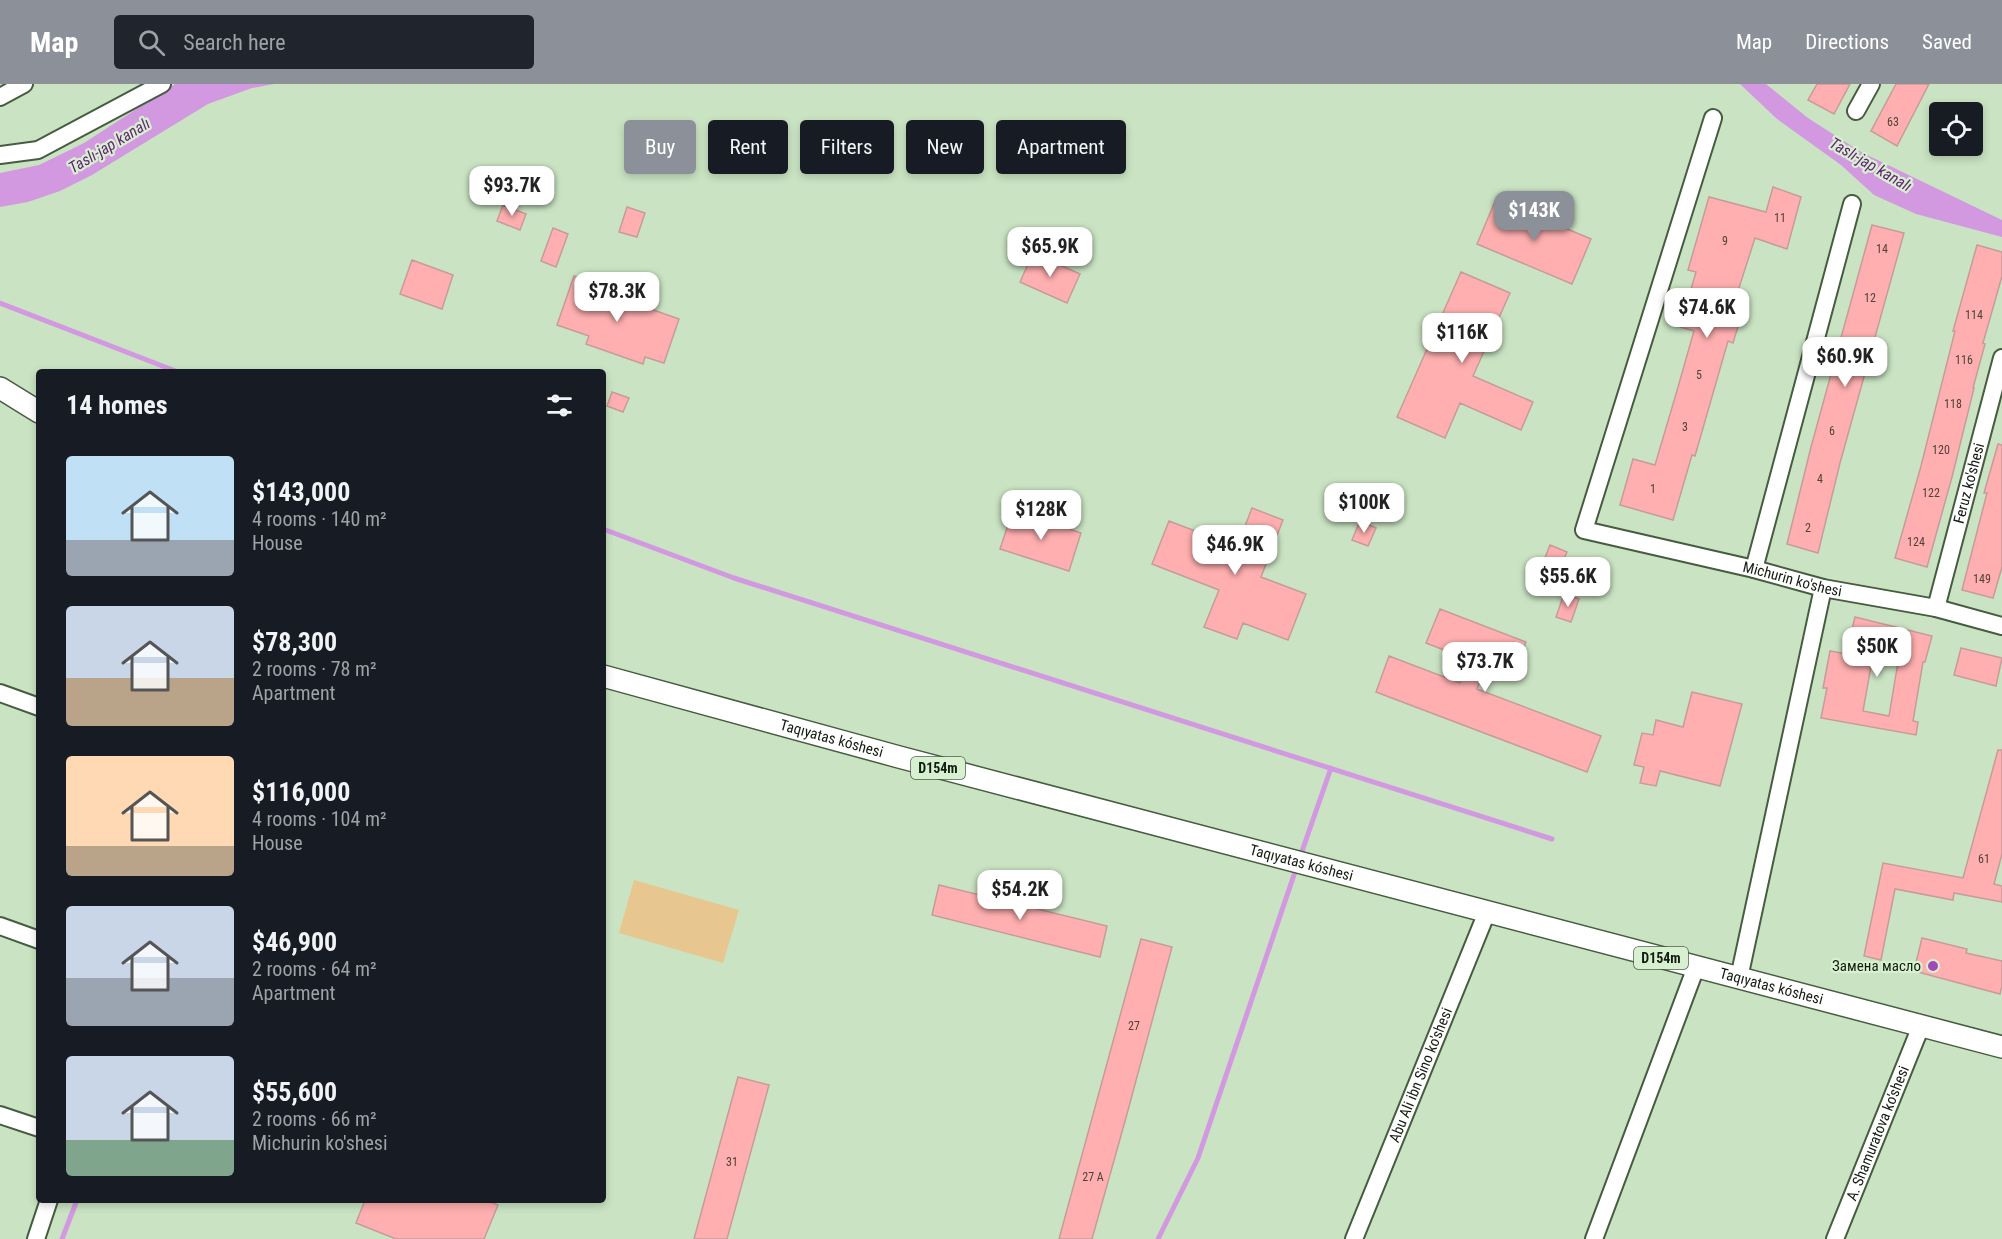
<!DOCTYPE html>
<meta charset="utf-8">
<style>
:root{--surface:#171b24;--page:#20242c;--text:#f1f3f6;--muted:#9ea1a6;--accent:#8c9099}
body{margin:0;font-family:"Roboto Condensed",sans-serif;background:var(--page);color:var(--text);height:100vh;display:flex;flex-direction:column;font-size:22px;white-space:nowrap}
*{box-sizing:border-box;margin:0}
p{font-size:20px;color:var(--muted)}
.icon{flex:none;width:33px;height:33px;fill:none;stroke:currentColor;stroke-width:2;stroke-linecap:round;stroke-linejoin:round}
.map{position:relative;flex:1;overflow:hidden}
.side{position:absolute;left:36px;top:285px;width:570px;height:834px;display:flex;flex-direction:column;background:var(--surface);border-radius:6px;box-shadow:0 3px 9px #0003}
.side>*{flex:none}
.banner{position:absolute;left:624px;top:36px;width:570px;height:54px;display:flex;gap:12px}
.fabs{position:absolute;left:1929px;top:18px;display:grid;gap:12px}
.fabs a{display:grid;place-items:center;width:54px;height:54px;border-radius:6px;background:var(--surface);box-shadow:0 3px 9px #0003;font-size:30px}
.price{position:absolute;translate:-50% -51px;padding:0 14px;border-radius:12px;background:#fff;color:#222;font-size:20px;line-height:39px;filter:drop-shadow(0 2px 3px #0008)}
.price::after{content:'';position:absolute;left:50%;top:36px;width:18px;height:14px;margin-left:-9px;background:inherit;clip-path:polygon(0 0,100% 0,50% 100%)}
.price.selected{background:var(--accent);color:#fff}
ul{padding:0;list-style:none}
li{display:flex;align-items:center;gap:18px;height:150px;padding:0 30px}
li span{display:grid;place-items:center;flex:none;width:168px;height:120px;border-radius:6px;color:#555}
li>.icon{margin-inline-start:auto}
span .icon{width:72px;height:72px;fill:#fffc;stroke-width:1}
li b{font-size:26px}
h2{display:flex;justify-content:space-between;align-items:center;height:72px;padding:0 30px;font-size:26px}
.tag{padding:0 21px;border-radius:6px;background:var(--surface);box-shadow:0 3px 9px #0003;font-size:21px;line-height:54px}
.tag.selected{background:var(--accent);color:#fff}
header{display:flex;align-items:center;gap:36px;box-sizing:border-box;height:84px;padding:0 30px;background:var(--accent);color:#fff}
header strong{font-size:28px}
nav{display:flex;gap:33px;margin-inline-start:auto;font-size:21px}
.search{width:420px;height:54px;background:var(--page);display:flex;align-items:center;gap:15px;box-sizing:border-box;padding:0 21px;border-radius:6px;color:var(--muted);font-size:22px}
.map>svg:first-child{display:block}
.green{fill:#e8c690}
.water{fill:#d299e1}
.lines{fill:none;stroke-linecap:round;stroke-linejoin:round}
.stream{stroke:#d299e1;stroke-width:5}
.building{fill:#ffafaf;stroke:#c69b9b;stroke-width:1.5;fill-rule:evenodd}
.minor-casing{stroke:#465c40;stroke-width:20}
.major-casing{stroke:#465c40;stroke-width:24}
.minor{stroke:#fff;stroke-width:16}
.major{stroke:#fff;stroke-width:21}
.poi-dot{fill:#a04ab7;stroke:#d7f1d0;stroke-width:2}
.labels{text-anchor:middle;stroke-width:4.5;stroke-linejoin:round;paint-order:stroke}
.number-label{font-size:12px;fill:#4f4238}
.shield{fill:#d7f1d0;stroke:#4e5d4a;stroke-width:1.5}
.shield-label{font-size:14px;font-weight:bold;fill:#141d11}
.street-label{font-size:15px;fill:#141d11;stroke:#d7f1d0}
.poi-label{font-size:15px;fill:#141d11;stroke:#d7f1d0;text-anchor:end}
.water-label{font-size:16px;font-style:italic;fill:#627;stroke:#d7f1d0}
</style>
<header>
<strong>Map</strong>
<div class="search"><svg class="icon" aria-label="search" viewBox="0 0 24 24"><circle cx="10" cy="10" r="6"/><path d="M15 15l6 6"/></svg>Search here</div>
<nav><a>Map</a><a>Directions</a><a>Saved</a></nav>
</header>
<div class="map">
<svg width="2002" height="1155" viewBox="0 0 2002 1155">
<rect width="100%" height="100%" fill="#cae4c3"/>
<path class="green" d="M634,796L739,826L723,879L619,849Z"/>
<path class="water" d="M175,0H274L252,4L208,20L92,91L60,107L28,118L0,123V89L39,81L84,59Z
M1740,0H1766L1808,34L1861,68L2002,136V153L1916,130L1874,111L1841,81L1777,35Z"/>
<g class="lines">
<path class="stream" d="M0,219L178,288
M603,445L734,494L1552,755
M1300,773L1331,684
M62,1155L77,1116
M1158,1155L1198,1074L1297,782"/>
</g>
<path class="building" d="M1817,0H1850L1834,30L1808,16Z
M1896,0H1929L1897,62L1871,47Z
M1773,103L1801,113L1787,165L1755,154L1737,210L1747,213L1733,259L1728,257L1695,372L1692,371L1673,436L1620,421L1633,375L1655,381L1676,310L1694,247L1680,243L1696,188L1688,186L1709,113L1766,128Z
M1496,115L1591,155L1572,200L1477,160Z
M503,121L526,130L520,146L497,137Z
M627,123L645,129L637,153L619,148Z
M1872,141L1904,149L1840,379L1818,469L1787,460L1811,363Z
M553,144L568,150L556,183L541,177Z
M1977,161L2002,168V192L1983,259L1985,260L1973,304H1974L1952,393L1927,483L1895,474L1921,382L1955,247H1953Z
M1033,169L1080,190L1067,219L1020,198Z
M412,176L453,191L442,225L400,210Z
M1461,188L1510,209L1473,292L1533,318L1521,346L1460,319L1445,354L1397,333Z
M574,192L607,203L605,209L679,235L664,279L645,273L643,280L586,260L589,252L557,241Z
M612,308L629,314L623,328L607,322Z
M1998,360L2002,361V483L1993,514L1962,506L1987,409H1984Z
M1252,424L1283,436L1261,493L1306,510L1288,556L1243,539L1237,555L1204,543L1219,506L1152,480L1169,437L1237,463Z
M1013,426L1081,449L1069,487L1000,465Z
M1360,437L1376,444L1368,462L1352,456Z
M1550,461L1567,468L1559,486L1543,479Z
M1564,510L1579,515L1571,538L1556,533Z
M1440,525L1526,558L1513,591L1486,581L1477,605L1601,652L1587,688L1376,608L1389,572L1460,599L1470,576L1426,559Z
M1855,533L1932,552L1925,578H1923L1913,637L1918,638L1916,651L1821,634L1827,604H1823L1830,567L1846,570ZM1874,566L1899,572L1889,632L1863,627Z
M1961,564L2002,574L1996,602L1954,591Z
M1692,608L1742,620L1720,702L1660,687L1656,702L1640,699L1644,683L1634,681L1642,649L1653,651L1656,636L1683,643Z
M1998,666H2002V770L1994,800L2002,802V818L1954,809L1953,816L1895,805L1881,876L1864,872L1883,779L1963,794Z
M939,801L1107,842L1100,873L932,831Z
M1922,854L1967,865L1966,869L2002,877V902L2000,910L1914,887Z
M1141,855L1172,863L1127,1030L1092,1155H1059Z
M738,993L769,1001L727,1155H694Z
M365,1116H485L498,1121L484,1155H396L356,1139Z"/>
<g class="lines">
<g class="minor-casing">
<g id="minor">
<path d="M0,13L24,0"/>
<path d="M1856,27L1871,0"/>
<path id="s1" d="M1713,34L1584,446L1754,485L1823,504L1936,524L2002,542"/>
<path d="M0,71L38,66L162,0"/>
<path d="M1754,485L1852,120"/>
<path id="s2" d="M1936,524L2002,274"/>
<path d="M0,609L39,623"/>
<path d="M0,842L39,856"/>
<path d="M1739,894L1823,504"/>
<path d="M0,1031L39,1044"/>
<path d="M36,1155L49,1116"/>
<path id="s3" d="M1354,1155L1487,828"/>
<path d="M1594,1155L1696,883"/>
<path id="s4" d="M1835,1155L1921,942"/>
</g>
</g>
<g class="major-casing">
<g id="major">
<path d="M0,304L39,328"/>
<path id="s5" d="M603,592L899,673L2002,963"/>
</g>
</g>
<use href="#minor" class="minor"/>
<use href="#major" class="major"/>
</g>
<circle class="poi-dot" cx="1933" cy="882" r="6"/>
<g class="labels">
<g class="number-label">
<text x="1893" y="42">63</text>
<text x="1780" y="138">11</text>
<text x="1725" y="161">9</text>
<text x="1882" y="169">14</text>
<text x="1870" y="218">12</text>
<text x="1974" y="235">114</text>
<text x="1964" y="280">116</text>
<text x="1699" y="295">5</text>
<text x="1953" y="324">118</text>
<text x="1685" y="347">3</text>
<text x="1832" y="351">6</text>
<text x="1941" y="370">120</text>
<text x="1820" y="399">4</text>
<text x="1653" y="409">1</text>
<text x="1931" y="413">122</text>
<text x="1808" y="448">2</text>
<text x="1916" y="462">124</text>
<text x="1982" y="499">149</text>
<text x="1984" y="779">61</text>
<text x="1134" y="946">27</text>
<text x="732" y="1082">31</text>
<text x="1093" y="1097">27 А</text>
</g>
<g class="shield">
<rect x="911" y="673" width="54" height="22" rx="4.5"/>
<rect x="1634" y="863" width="54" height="22" rx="4.5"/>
</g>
<g class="shield-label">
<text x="938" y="689">D154m</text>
<text x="1661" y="879">D154m</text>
</g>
<g class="street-label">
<text dy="5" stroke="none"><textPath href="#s2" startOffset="129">Feruz ko'shesi</textPath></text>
<text dy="5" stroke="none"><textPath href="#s1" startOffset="646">Michurin ko'shesi</textPath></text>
<text dy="5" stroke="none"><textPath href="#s5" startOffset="237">Taqıyatas kóshesi</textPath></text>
<text dy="5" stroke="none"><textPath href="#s5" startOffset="723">Taqıyatas kóshesi</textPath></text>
<text dy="5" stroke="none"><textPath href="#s5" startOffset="1209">Taqıyatas kóshesi</textPath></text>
<text dy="5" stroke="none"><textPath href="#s3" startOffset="177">Abu Ali ibn Sino ko'shesi</textPath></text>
<text dy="5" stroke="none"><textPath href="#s4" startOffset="114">A. Shamuratova ko'shesi</textPath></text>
</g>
<g class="poi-label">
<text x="1921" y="887">Замена масло</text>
</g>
<g class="water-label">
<text transform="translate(109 61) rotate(-31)" y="6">Taslı-jap kanalı</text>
<text transform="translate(1871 80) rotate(30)" y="6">Taslı-jap kanalı</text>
</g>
</g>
</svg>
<div class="fabs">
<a><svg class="icon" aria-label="locate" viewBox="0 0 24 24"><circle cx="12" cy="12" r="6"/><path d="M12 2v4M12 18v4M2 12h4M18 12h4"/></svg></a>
</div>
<b class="price" style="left:512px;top:133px">$93.7K</b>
<b class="price selected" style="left:1534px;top:158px">$143K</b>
<b class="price" style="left:1050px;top:194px">$65.9K</b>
<b class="price" style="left:617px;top:239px">$78.3K</b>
<b class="price" style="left:1707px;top:255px">$74.6K</b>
<b class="price" style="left:1462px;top:280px">$116K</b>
<b class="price" style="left:1845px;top:304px">$60.9K</b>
<b class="price" style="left:1364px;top:450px">$100K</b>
<b class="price" style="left:1041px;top:457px">$128K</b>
<b class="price" style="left:1235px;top:492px">$46.9K</b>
<b class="price" style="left:1568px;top:524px">$55.6K</b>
<b class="price" style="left:1877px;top:594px">$50K</b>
<b class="price" style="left:1485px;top:609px">$73.7K</b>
<b class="price" style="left:1020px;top:837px">$54.2K</b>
<div class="banner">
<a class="tag selected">Buy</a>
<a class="tag">Rent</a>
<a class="tag">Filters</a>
<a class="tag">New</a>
<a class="tag">Apartment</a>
</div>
<section class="side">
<h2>14 homes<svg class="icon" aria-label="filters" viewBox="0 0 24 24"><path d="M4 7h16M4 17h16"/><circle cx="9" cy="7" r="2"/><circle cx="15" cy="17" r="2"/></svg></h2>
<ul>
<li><span style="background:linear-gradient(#bfe0f5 70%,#9aa5b1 0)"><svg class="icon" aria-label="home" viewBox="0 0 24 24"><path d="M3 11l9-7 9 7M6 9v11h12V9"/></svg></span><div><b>$143,000</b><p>4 rooms · 140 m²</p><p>House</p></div></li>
<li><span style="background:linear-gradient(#c9d6e8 60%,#b9a48a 0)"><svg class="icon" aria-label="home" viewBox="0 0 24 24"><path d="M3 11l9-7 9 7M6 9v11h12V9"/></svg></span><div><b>$78,300</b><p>2 rooms · 78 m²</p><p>Apartment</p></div></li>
<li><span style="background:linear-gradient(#ffd9b3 75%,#b9a48a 0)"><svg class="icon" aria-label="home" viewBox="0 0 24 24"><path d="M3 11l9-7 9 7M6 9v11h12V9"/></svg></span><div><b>$116,000</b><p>4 rooms · 104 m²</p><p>House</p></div></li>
<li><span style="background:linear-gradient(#c9d6e8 60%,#9aa5b1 0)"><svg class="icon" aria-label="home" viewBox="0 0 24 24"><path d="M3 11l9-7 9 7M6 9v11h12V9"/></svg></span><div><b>$46,900</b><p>2 rooms · 64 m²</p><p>Apartment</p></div></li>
<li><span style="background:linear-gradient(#c9d6e8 70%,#7fa58c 0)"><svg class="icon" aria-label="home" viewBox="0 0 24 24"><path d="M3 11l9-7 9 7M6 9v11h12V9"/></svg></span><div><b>$55,600</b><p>2 rooms · 66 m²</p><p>Michurin ko'shesi</p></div></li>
</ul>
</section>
</div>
